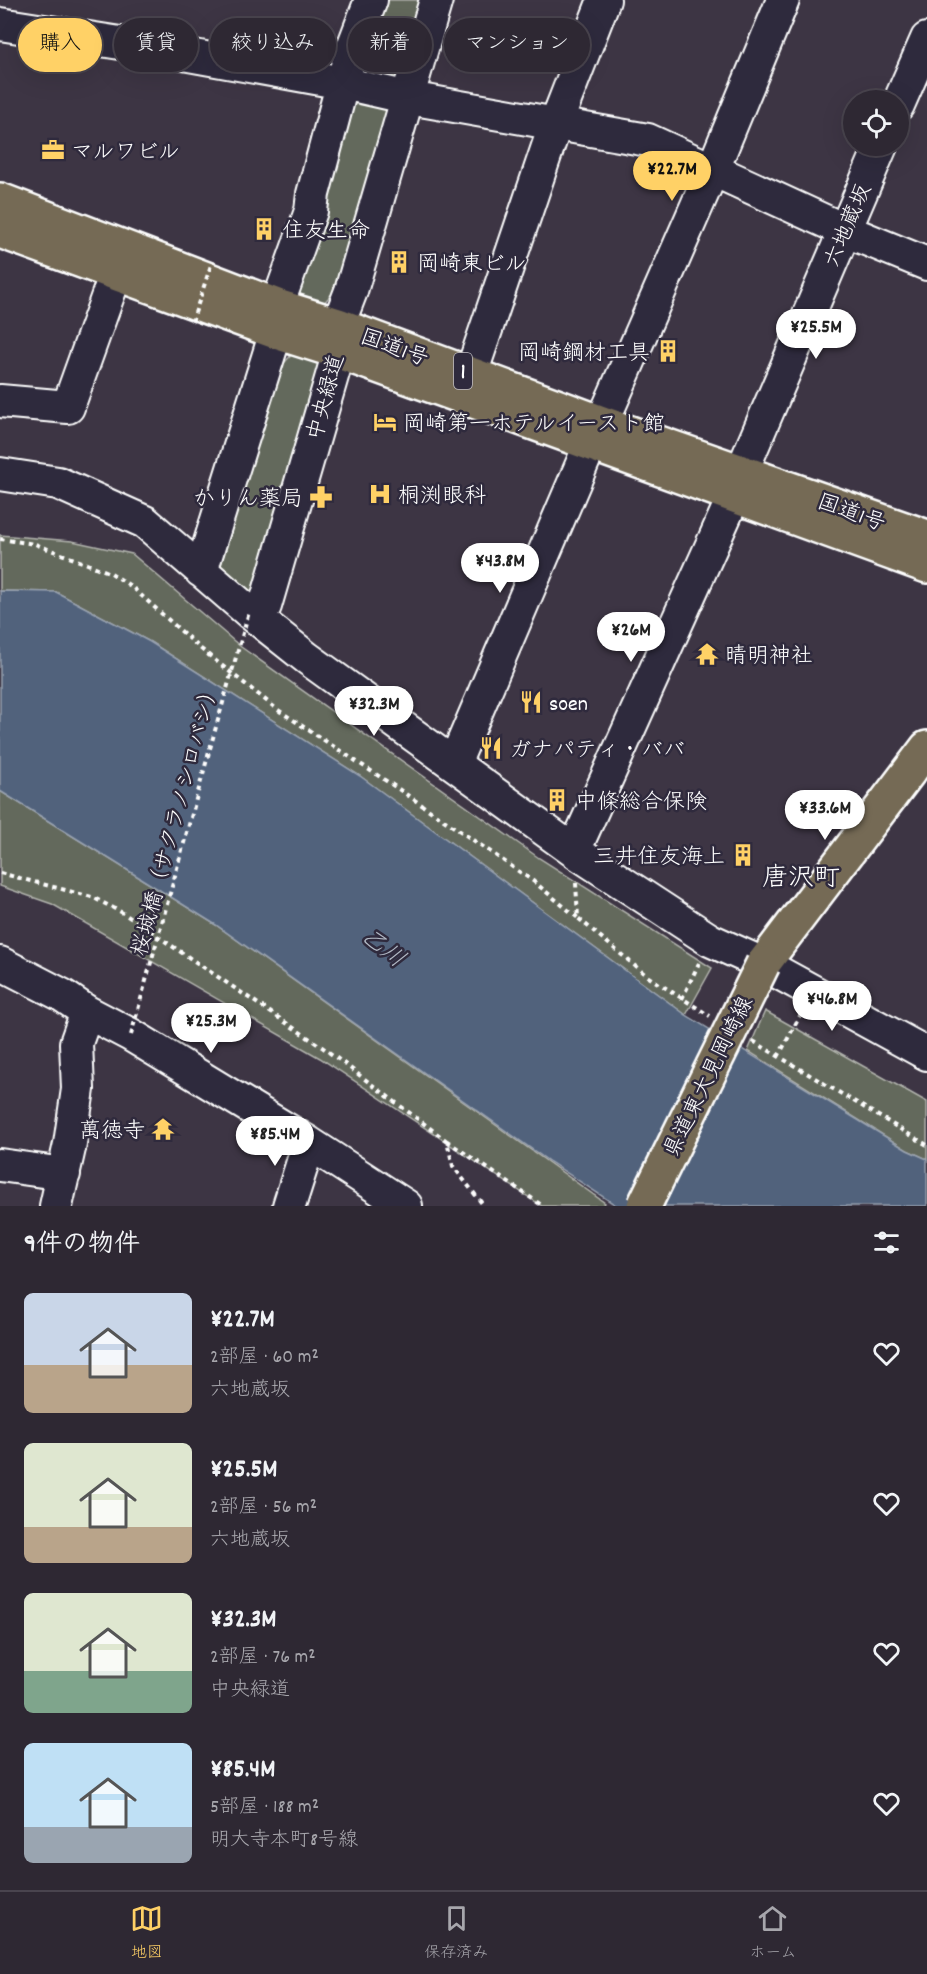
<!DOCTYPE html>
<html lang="ja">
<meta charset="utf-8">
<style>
:root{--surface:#2e2833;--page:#3a343f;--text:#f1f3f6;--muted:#a7a6ac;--line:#49444e;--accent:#ffd166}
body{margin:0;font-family:Dekko,"Klee One",sans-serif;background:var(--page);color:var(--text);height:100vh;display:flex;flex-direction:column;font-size:22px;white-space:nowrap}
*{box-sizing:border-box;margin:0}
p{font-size:20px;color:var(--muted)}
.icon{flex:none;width:33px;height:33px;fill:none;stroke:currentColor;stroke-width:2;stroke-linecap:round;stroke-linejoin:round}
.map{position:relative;height:1206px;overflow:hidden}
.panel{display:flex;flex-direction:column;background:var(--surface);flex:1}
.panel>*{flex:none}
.top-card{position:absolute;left:18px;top:18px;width:600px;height:54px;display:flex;gap:12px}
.fabs{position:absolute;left:843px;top:90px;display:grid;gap:12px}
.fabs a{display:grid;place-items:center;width:66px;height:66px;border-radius:50%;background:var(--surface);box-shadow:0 6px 24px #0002,0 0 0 2px var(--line);font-size:30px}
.price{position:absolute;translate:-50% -51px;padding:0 14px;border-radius:21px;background:#fff;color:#222;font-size:20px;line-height:39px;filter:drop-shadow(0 2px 3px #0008)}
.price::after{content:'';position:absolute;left:50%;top:36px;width:18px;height:14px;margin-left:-9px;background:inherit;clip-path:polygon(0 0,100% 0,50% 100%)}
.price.active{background:var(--accent);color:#111}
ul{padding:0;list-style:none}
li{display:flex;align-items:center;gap:18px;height:150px;padding:0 24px}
li span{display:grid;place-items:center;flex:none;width:168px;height:120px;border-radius:9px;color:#555}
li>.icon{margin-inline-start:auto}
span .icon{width:72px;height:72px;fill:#fffc;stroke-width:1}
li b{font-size:26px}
h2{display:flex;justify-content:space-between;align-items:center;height:72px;padding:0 24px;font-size:26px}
.chip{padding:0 21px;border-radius:27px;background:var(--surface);box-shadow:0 6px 24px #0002,0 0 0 2px var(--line);font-size:21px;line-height:54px}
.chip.active{background:var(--accent);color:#111}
.menu{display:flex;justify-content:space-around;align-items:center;height:84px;border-top:2px solid var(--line);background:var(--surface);font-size:16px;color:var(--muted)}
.menu a{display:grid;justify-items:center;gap:3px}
.menu .active{color:var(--accent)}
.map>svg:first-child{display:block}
.green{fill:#64695c;stroke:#b2b4ae;stroke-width:1.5}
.water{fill:#51627b;stroke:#97a1b0;stroke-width:1.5}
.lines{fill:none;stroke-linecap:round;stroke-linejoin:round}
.minor-casing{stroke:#fff;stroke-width:36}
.major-casing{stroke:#fff;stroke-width:38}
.highway-casing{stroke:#fff;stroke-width:38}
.path{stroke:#fff;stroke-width:4;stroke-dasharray:4.5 4.5;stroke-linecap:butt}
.minor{stroke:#2f2a3d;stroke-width:32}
.major{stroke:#746b55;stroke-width:33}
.highway{stroke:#746b55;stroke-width:33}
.major-bridge-casing{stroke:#fff;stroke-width:38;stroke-linecap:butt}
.path-bridge{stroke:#fff;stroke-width:4;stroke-dasharray:4.5 4.5;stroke-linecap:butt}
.major-bridge{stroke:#746b55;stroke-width:33}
.labels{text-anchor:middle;stroke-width:5;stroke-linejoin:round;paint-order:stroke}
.shield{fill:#2f2a3d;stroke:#c1bfc5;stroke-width:1.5}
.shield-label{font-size:21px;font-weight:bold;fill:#fff}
.poi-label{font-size:22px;fill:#fff;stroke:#2f2a3d;text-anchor:start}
.street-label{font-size:22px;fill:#fff;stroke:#2f2a3d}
.water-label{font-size:24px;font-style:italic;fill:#b1b8c4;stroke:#2f2a3d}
.quarter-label{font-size:26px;fill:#fff;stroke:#2f2a3d}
</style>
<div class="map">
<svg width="927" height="1206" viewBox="0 0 927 1206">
<rect width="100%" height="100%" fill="#3d3544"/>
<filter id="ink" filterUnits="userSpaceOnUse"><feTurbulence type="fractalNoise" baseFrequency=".0167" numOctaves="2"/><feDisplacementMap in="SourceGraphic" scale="12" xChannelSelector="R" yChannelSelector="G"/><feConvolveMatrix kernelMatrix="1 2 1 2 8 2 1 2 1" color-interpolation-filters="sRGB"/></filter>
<g filter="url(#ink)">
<path class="green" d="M378,0H427L403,85L355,73Z
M348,99L390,104L349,275L321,306L295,298Z
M295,351L324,361L256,601L224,574L221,565L275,373Z
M0,535L72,541L132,554L241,647L539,858L712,968L686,1015L360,776L150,642L56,592L0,591Z
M0,791L216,925L605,1203L603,1206H542L320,1058L52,904L0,886Z
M765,1011L927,1102V1159L907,1150L748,1051Z"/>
<path class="water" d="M0,591L56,592L150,642L360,776L686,1015L907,1150L927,1159V1206H617L550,1162L216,925L0,791Z"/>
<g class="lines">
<g class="minor-casing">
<path id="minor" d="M0,24L139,46L343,83L409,98L648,140L844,230L927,264
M898,105L927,39
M471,374L556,123L604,0
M0,401L68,407L116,273
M602,423L713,169L783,0
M742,471L881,146
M0,474L58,483L145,522L249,612L307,658L574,851L710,940L763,964L927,1054
M201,571L276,332L277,306L311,211L313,194L350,55L371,0
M249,612L265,606L339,352L338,325L351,291L436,0
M454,764L591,443
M574,851L734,496
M0,963L62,995L87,1012L131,1035L309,1143L406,1206
M0,1165L64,1174
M56,1206L70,1144L78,1089L76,1043L87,1012
M289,1206L309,1143"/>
</g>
<g class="major-casing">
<path id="major" d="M763,964L927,748"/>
</g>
<g class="highway-casing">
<path id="highway" d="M0,200L277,306L338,325L602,423L927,537
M0,231L276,332L339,352L927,566"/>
</g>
<path class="path" d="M0,539L35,544L111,573L132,587L201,649L278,710L397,788L533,881L578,918
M0,873L92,897L123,913L322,1047L447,1141L453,1166L484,1206
M576,883L578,918L647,976L710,1016
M682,999L699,963
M753,1041L927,1145
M778,1057L802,1012
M447,1141L543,1206"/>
<use href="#minor" class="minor"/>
<use href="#major" class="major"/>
<use href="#highway" class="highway"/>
<g class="major-bridge-casing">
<path id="major-bridge" d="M644,1206L763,964"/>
</g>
<path class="path-bridge" d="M192,322L211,265
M131,1035L214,734L249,612"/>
<use href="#major-bridge" class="major-bridge"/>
</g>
</g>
<defs>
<g id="office-bare" transform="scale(1.8)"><path d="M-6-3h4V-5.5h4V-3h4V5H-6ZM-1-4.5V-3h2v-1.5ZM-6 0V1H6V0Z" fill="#ffd166" stroke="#2f2a3d" stroke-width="2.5" paint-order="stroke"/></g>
<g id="building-bare" transform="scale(1.8)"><path d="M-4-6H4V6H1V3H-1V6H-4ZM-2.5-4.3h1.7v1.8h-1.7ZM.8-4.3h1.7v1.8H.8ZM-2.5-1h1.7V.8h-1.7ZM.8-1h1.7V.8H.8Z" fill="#ffd166" stroke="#2f2a3d" stroke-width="2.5" paint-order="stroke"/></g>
<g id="hotel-bare" transform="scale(1.8)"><path d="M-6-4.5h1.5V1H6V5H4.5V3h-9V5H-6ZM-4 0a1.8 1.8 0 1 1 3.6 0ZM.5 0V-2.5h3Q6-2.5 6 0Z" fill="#ffd166" stroke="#2f2a3d" stroke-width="2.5" paint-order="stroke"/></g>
<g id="hospital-bare" transform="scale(1.8)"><path d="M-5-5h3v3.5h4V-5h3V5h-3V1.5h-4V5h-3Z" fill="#ffd166" stroke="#2f2a3d" stroke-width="2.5" paint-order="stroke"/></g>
<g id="pharmacy-bare" transform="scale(1.8)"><path d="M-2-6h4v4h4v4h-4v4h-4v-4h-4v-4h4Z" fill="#ffd166" stroke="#2f2a3d" stroke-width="2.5" paint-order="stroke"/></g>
<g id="temple-bare" transform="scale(1.8)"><path d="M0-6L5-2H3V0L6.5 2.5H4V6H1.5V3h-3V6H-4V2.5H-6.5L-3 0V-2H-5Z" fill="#ffd166" stroke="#2f2a3d" stroke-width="2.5" paint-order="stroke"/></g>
<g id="restaurant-bare" transform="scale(1.8)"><path d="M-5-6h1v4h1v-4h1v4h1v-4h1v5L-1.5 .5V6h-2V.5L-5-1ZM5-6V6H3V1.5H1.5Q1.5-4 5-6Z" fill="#ffd166" stroke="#2f2a3d" stroke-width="2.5" paint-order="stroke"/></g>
</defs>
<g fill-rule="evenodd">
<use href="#office-bare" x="53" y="150"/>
<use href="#building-bare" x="264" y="229"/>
<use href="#building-bare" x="399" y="262"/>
<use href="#building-bare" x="668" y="351"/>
<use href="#hotel-bare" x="385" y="422"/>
<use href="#hospital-bare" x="380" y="494"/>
<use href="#pharmacy-bare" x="321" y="497"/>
<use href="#temple-bare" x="707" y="654"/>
<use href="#restaurant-bare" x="531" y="702"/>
<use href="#restaurant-bare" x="491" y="748"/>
<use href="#building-bare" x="557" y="800"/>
<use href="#building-bare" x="743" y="855"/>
<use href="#temple-bare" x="163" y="1129"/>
</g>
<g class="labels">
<rect class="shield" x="454" y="353" width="18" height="36" rx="4.5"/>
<g class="shield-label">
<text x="463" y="378">1</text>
</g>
<g class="poi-label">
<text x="71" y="158">マルワビル</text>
<text x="282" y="237">住友生命</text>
<text x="417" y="270">岡崎東ビル</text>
<text x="650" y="359" text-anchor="end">岡崎鋼材工具</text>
<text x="403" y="430">岡崎第一ホテルイースト館</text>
<text x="398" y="502">桐渕眼科</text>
<text x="303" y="505" text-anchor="end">かりん薬局</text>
<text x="725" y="662">晴明神社</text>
<text x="549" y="710">soen</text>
<text x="509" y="756">ガナパティ・ババ</text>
<text x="575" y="808">中條総合保険</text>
<text x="725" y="863" text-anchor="end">三井住友海上</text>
<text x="145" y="1137" text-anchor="end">萬徳寺</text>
</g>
<g class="street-label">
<text transform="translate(846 225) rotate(-67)" y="8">六地蔵坂</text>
<text transform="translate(395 346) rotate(20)" y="8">国道1号</text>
<text transform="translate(324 397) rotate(-75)" y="8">中央緑道</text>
<text transform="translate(852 511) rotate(20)" y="8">国道1号</text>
<text transform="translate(174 818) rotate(-75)" y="8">桜城橋（サクラノシロバシ）</text>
<text transform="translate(707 1076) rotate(-64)" y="8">県道東大見岡崎線</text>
</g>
<g class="water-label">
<text transform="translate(384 947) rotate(38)" y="8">乙川</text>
</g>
<g class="quarter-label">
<text x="801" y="885">唐沢町</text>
</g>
</g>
</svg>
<div class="fabs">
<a><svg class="icon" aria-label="locate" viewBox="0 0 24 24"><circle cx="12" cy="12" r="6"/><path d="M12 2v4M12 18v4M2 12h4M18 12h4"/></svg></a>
</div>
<b class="price active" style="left:672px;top:202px">¥22.7M</b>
<b class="price" style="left:816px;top:360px">¥25.5M</b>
<b class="price" style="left:500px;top:594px">¥43.8M</b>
<b class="price" style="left:631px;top:663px">¥26M</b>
<b class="price" style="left:374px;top:737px">¥32.3M</b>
<b class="price" style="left:825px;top:841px">¥33.6M</b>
<b class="price" style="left:832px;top:1032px">¥46.8M</b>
<b class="price" style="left:211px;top:1054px">¥25.3M</b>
<b class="price" style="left:275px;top:1167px">¥85.4M</b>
<div class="top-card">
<a class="chip active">購入</a>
<a class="chip">賃貸</a>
<a class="chip">絞り込み</a>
<a class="chip">新着</a>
<a class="chip">マンション</a>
</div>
</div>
<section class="panel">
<h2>9件の物件<svg class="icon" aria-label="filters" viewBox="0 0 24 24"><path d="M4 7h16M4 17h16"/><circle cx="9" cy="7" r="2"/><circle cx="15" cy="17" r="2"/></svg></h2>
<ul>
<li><span style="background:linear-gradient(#c9d6e8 60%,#b9a48a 0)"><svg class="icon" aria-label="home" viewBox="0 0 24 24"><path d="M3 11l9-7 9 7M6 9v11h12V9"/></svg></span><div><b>¥22.7M</b><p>2部屋 · 60 m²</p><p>六地蔵坂</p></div><svg class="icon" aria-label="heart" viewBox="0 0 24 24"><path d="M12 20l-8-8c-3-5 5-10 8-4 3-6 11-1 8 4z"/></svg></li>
<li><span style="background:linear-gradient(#dfe7d0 70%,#b9a48a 0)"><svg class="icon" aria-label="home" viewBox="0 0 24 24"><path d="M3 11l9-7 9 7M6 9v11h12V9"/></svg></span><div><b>¥25.5M</b><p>2部屋 · 56 m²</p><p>六地蔵坂</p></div><svg class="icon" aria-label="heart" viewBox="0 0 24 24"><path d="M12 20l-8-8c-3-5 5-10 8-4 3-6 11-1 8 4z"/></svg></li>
<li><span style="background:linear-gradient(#dfe7d0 65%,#7fa58c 0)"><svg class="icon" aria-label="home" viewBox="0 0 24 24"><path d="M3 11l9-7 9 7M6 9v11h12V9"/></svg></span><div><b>¥32.3M</b><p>2部屋 · 76 m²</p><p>中央緑道</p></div><svg class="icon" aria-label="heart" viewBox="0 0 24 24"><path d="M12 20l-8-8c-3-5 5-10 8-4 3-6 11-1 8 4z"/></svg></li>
<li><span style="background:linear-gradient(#bfe0f5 70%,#9aa5b1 0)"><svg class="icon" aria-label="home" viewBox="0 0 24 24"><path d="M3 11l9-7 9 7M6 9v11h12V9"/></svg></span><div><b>¥85.4M</b><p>5部屋 · 188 m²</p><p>明大寺本町8号線</p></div><svg class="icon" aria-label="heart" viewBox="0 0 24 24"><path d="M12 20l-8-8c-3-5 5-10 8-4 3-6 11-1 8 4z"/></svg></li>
</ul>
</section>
<nav class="menu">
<a class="active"><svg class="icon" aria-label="map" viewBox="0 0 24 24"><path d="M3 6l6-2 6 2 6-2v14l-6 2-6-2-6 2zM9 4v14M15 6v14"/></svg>地図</a>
<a><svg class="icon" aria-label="saved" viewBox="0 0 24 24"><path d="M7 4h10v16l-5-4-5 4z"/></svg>保存済み</a>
<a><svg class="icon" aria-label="home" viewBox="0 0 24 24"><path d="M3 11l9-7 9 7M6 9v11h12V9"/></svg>ホーム</a>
</nav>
